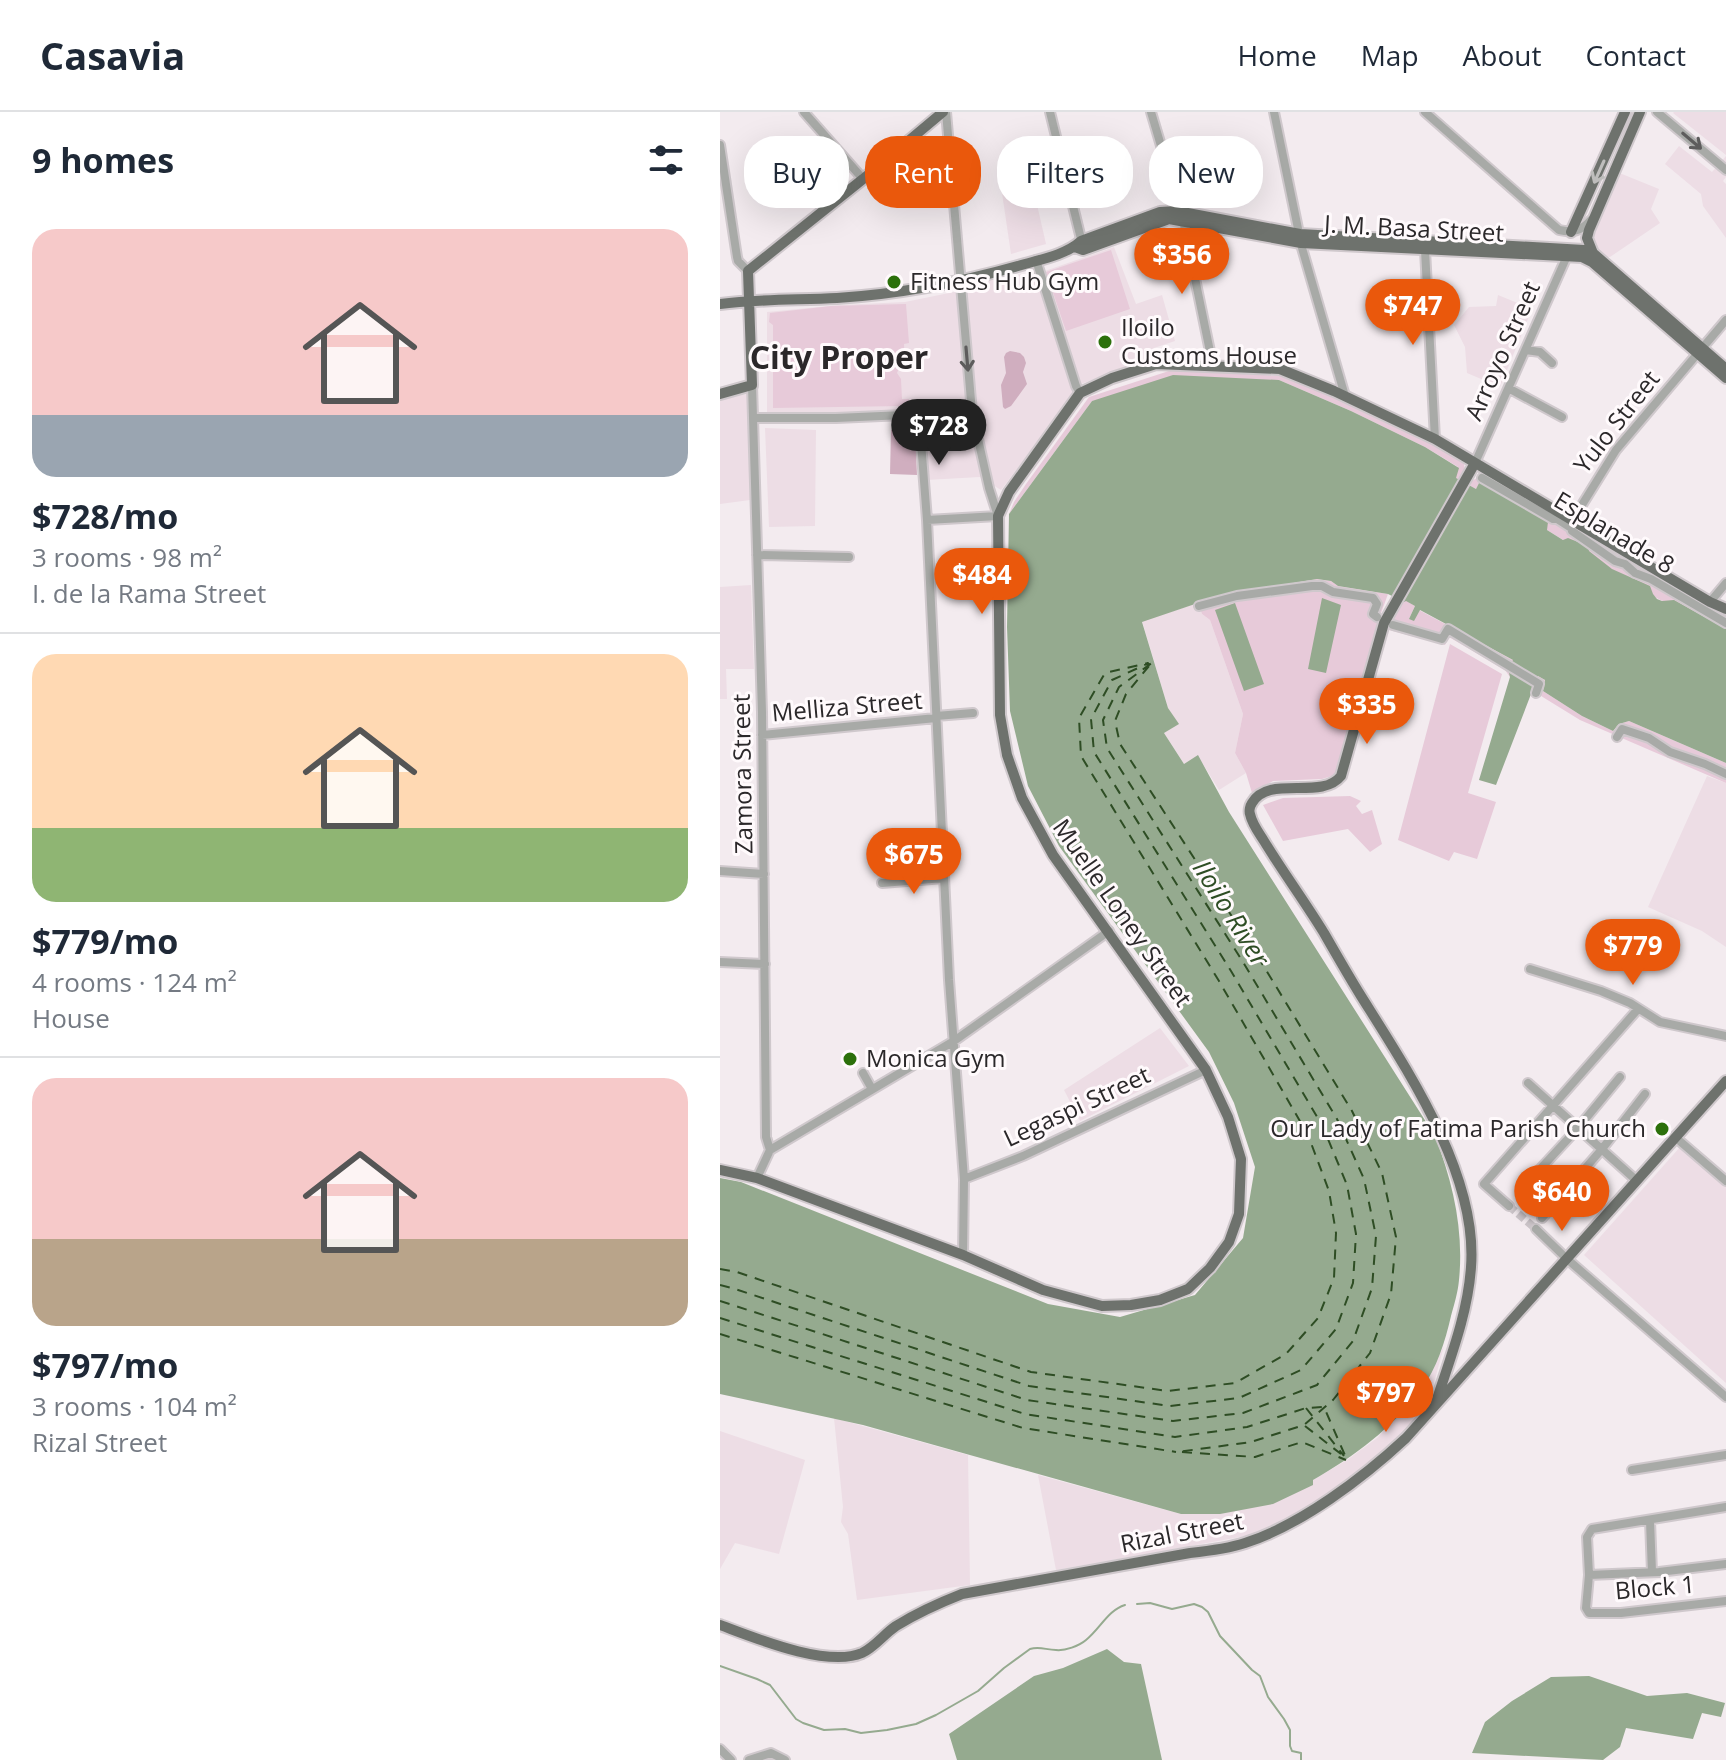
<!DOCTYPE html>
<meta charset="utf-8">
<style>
:root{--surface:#fff;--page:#f6f6f7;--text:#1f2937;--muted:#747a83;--line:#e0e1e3;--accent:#ea580c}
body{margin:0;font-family:"Open Sans",sans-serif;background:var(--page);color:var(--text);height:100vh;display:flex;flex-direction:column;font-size:30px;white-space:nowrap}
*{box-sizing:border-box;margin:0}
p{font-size:26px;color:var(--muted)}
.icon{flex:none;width:44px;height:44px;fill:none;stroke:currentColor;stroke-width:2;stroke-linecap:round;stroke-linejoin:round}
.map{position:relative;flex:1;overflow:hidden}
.panel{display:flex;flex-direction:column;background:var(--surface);width:720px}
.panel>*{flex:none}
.hud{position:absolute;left:24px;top:24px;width:760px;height:72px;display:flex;gap:16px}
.price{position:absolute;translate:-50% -68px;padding:0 18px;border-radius:28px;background:var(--accent);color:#fff;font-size:26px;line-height:52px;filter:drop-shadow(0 2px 4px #0008)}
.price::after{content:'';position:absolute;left:50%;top:48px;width:24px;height:18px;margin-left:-12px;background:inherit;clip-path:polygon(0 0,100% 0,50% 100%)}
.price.active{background:#222;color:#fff}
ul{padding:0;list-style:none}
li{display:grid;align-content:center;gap:16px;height:424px;padding:0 32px}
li+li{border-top:2px solid var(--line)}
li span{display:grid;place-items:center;height:248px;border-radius:24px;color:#555}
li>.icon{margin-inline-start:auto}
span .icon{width:144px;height:144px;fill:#fffc;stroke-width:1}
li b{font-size:34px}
h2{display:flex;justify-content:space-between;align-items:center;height:96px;padding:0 32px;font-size:34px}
.chip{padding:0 28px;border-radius:32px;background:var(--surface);box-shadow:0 8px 32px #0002;font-size:28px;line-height:72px}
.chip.active{background:var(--accent);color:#fff}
header{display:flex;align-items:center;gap:48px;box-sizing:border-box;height:112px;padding:0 40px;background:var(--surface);border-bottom:2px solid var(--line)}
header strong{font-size:38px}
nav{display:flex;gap:44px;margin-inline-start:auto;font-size:28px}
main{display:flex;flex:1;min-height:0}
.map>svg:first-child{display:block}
.built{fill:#eddde5}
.green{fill:#e7cad9}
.forest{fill:#d0aebf}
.water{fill:#95aa8f}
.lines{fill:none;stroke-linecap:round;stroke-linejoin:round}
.stream{stroke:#95aa8f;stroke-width:2}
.ferry{stroke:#2e4d24;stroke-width:2;stroke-dasharray:10 8;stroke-linecap:butt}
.minor-tunnel{stroke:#cbc4c8;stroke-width:8;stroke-dasharray:8 4;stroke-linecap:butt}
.minor-casing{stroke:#cfc8cc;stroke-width:12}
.major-casing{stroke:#cfc8cc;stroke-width:14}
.minor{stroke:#a8aaa7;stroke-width:8}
.major{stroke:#6e726d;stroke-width:10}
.oneway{stroke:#5d5c5c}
.oneway2{stroke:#bebdbc}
.poi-dot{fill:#2c700b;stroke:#fffafc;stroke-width:3}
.labels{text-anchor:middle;stroke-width:6;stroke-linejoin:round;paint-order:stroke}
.street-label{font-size:24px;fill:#2b282a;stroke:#fffafc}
.poi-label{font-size:24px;fill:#2b282a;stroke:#fffafc;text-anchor:start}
.water-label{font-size:26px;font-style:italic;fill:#2e4d24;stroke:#fffafc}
.district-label{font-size:32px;font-weight:bold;fill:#2b282a;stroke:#fffafc}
</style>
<header>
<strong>Casavia</strong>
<nav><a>Home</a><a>Map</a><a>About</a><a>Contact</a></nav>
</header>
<main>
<section class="panel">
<h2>9 homes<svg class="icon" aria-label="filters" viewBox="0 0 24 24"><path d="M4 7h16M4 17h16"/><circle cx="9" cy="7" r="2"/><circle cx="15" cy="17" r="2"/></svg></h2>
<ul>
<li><span style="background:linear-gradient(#f6c9c9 75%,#9aa5b1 0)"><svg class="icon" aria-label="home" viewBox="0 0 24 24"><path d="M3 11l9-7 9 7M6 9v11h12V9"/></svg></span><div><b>$728/mo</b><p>3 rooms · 98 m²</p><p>I. de la Rama Street</p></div></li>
<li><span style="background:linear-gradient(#ffd9b3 70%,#8fb573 0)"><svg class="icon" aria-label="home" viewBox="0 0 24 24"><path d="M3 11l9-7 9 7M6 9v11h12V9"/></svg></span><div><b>$779/mo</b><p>4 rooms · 124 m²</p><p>House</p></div></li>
<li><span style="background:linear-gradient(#f6c9c9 65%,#b9a48a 0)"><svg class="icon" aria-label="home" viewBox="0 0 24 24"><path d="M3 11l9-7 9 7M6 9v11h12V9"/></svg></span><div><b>$797/mo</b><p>3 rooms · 104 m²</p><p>Rizal Street</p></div></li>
</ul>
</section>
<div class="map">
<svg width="1006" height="1648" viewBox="0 0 1006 1648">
<rect width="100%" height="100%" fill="#f3ebef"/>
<path class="built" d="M954,0H1006V43L953,1Z
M959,34L992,60L1006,44V65L1003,69L1006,72V126L983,94L981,82L945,52Z
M897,60L939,77L931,97L940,111L890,145H886L874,137L871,123Z
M313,75L326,132L291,142L282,81Z
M394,135L416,192L442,183L455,229L434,236L436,244L361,272L281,378L260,365L206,368L202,299L47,302V200L120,193L185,190L234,180L242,173L288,164L322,160Z
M778,183L812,197L780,275L747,261L745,235L734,213L749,195L776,194Z
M27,282L30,388L0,392V288Z
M45,316L96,318L95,414L49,415Z
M31,473L34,557H6L7,587H0V475Z
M478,491L482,502L490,508L523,602L515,641L526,661L499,678L478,644L464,652L444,621L458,612L448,596L422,509Z
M987,664L1006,671V835L982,819L928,795Z
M440,916L469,954L360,1009L344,978Z
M961,1034L1006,1073V1271L864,1143Z
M724,1234L707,1297L664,1342L634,1366L582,1399L547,1417L526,1424L336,1458L318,1363L461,1402L593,1368L627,1348L657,1326L683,1299L703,1275Z
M114,1306L248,1343L250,1473L137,1488L128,1422L121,1410L123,1395Z
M0,1319L85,1348L59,1442L15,1431L0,1457Z"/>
<path class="green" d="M391,138L410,197L346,219L326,160Z
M186,192L189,231L184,232L185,253L179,256L177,261L181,267L182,287H189V291H183V294L53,296V213L49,210L50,201L111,194Z
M452,258L560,264L620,288L668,312L677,313L744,350L745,361L740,369L735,366L738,355L705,335L631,299L559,268L372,289L289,402L294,390L306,372L369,285Z
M763,362L833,404H838L1006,502V525C994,514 983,504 969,497C957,491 942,492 933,483L827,418L760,369L756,377L750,374L752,369Z
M597,467L611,469L618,474L668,482L657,512L615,663L602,667L553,669L532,681L526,661L515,641L523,602L490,508L482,502L478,491L520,480Z
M685,488L695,494L689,507L699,498L793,548L825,568L823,579L862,604L893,619L899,612L909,609L1006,651V671L860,608L790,565L785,558L729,525L725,533L669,518L678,495Z
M730,532L782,562L748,681L776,690L757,747L734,740L729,749L678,728Z
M630,684L641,689L636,694L642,702L652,698L662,732L650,740L628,717L563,729L543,693L563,686Z"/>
<path class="forest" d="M290,239L300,241L304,245L306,251L303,260L307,272L291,294L285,297L283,295L281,273L286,261L284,245L286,241Z
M195,315L197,363L170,362L171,318Z"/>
<path class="water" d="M453,263L559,268L631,299L705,335L739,356L736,366L756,377L760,369L828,410L827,418L843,428L848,426L868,434L869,439L892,457L930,474L933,482L937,487L942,489L954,488L1006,517V651L909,609L899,612L893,619L862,604L823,579L825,568L818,564L776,673L759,668L790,565L788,557L793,548L700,498L694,509L689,507L695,494L686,489L684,490L668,482L618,474L611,469L597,467L520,480L478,491L422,510L448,596L459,612L444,621L464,652L478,643L509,700L715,1024C733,1071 744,1118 739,1168C738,1180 734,1193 731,1204C725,1230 717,1256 701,1278C672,1316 635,1344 593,1368V1373L553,1392L500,1402H461L143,1313L0,1282V1066L21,1070L328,1192L400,1205L475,1183L523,1126L535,1055L514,991L489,940L339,734L308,674L290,599L287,515L289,402L372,289Z
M602,486L621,493L606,561L588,557Z
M515,491L544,572L524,579L495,498Z
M387,1537L404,1550L421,1552L442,1648H237L229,1622L314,1564L343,1556Z
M869,1564L927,1584L967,1581L1005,1591L1001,1605L982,1601L973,1627L906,1616L900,1635L883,1648L752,1641L765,1610L792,1589L831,1565Z"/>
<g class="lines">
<path class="stream" d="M417,1492L430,1491L452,1497L474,1492L482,1495L488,1500L500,1524L532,1558L540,1564L548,1585L564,1607L570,1618V1634L572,1639L581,1641V1648
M0,1554L37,1567L50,1573L76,1607L83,1611L104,1618L125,1617L141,1621L167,1618L196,1612L216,1603L258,1579L284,1556L310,1537C320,1534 326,1538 336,1538C345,1539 359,1534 366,1528C380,1517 388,1498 405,1493"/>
<path class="ferry" d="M429,554L406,582L395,609L400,632L535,840L632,999L662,1061L676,1125L671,1182L650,1241L613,1288L584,1313L531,1330L457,1340
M0,1157L17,1160L311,1260L448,1279L515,1271L566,1242L598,1206L614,1166L616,1121L609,1079L588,1023L499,869L361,644L359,606L385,561L428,551
M0,1173L12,1176L309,1274L450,1294L519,1286L581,1258L616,1217L633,1171L636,1122L627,1073L603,1015L511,859L374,640L371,607L392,568L429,551
M0,1189L307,1288L453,1309L523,1301L597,1273L633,1229L652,1176L656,1124L644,1067L617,1007L523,850L387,636L383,608L399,575L433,550
M0,1206L305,1302L455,1325L527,1315L586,1296L604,1295L627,1348
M0,1222L303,1316L456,1340
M586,1296L624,1344
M585,1314L621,1342
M462,1340L535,1345L582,1330L626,1348"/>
<path class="minor-tunnel" d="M789,1094L816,1117"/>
<g class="minor-casing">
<path id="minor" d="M84,0L143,67
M330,0L362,131
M431,0L463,108L493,254
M554,0L582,136L625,284
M705,0L839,118C853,121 861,119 871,108
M937,0L1006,58
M0,33L17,145L18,149L28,159
M705,138L715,327
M316,148L356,274L360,281
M806,238L820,240L832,251
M32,273L42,600L46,1025L50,1038
M790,277L842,305
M199,304L207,408L229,868L244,1067L243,1143
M33,306H116L252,300
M755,351L847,144
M762,366L833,407H837L851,416L852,419L895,449L905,452L915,461L931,467L1006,511
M207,408L278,404L269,376L252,300L226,0
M852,409L896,338L1006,208
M37,443L129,445
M990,490L1006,471
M479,494L517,484L592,474H602L613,480L653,486L657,492L653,502L657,505
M673,513L722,527L728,517L819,572L816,581
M216,604L253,601
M42,623L216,606
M897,625L902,617L929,626L950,640L985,652L1006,662
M0,759L44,762
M162,771L224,766
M0,850L45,852
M810,857L881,879L910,891L940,910L1006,924
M143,961L152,977
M808,971L917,1069
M955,1025L1006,1069
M37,1066L50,1038L234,929L389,819
M244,1067L303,1044L486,958
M810,1068L858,1016L900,965
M789,1094L764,1072L918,897
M822,1106L882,1037L925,982
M816,1117L847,1147L1006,1285
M912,1358L1006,1343
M1006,1395L872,1417L867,1425L869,1463L866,1496L869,1501H901L1006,1489
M930,1409L932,1460
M869,1463L939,1460L1006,1452
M0,1637L11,1648
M29,1648L51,1641L65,1648"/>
</g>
<g class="major-casing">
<path id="major" d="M851,120L905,0
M355,135L363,138L449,107L581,131L862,145L872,150L1006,266
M873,141L867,126L869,118L920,0
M0,192C38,187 78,188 117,186C181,182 243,170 305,152C323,147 347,142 361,129L440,100L457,99L580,122L864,138L873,141L1006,257
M0,282L32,273L28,159L143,67L223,0
M0,1058L37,1066L243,1143L323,1178L382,1194L411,1193L440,1188L468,1177L490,1156L509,1130L519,1102L521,1047L508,1005L486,958L333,743L302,686L287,643L280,603L278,404L289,380L360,281L392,266L436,252L560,257L614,279L715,327L990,490L1006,497
M716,1290C730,1247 748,1201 751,1155C758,1063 688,959 641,884C628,863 616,842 604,821C585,790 563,760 544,729C539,721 532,712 530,702C529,699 530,694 532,691C549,662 601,689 621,664L664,511L755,351
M0,1513C35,1526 107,1556 142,1541C155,1535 164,1522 176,1514C197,1501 219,1491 242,1482L470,1441C489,1439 507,1437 525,1431C581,1413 643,1366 686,1326L1006,969"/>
</g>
<use href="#minor" class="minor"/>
<use href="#major" class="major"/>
</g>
<defs><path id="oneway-shaft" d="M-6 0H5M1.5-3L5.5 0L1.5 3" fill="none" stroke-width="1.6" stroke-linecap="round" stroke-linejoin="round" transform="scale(2)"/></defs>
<g class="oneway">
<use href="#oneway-shaft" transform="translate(972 29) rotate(40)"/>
<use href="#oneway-shaft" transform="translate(247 247) rotate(85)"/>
</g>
<use class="oneway2" href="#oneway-shaft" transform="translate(879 60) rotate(114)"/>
<g class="poi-dot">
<circle cx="174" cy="170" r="8"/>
<circle cx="385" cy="230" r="8"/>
<circle cx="130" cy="947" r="8"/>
<circle cx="942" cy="1017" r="8"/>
</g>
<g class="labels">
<g class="street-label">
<text transform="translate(694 117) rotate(3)" y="8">J. M. Basa Street</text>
<text transform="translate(783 239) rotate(-66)" y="8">Arroyo Street</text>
<text transform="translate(897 310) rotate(-52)" y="8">Yulo Street</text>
<text transform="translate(894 421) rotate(31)" y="8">Esplanade 8</text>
<text transform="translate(127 595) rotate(-5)" y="8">Melliza Street</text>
<text transform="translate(23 662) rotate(-91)" y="8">Zamora Street</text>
<text transform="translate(402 801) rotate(55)" y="8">Muelle Loney Street</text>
<text transform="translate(357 995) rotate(-25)" y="8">Legaspi Street</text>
<text transform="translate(462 1421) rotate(-11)" y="8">Rizal Street</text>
<text transform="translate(935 1476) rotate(-5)" y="8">Block 1</text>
</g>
<g class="poi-label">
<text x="190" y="178">Fitness Hub Gym</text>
<text x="401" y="224">Iloilo<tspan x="401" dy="28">Customs House</tspan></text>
<text x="146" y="955">Monica Gym</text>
<text x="926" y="1025" text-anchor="end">Our Lady of Fatima Parish Church</text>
</g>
<g class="water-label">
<text transform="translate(511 801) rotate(58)" y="9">Iloilo River</text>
</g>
<g class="district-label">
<text x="119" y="257">City Proper</text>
</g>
</g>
</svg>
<b class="price" style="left:462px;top:184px">$356</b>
<b class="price" style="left:693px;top:235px">$747</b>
<b class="price active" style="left:219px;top:355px">$728</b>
<b class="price" style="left:262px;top:504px">$484</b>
<b class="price" style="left:647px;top:634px">$335</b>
<b class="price" style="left:194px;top:784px">$675</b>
<b class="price" style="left:913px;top:875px">$779</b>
<b class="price" style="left:842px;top:1121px">$640</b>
<b class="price" style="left:666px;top:1322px">$797</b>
<div class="hud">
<a class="chip">Buy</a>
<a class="chip active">Rent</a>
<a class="chip">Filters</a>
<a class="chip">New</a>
</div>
</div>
</main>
